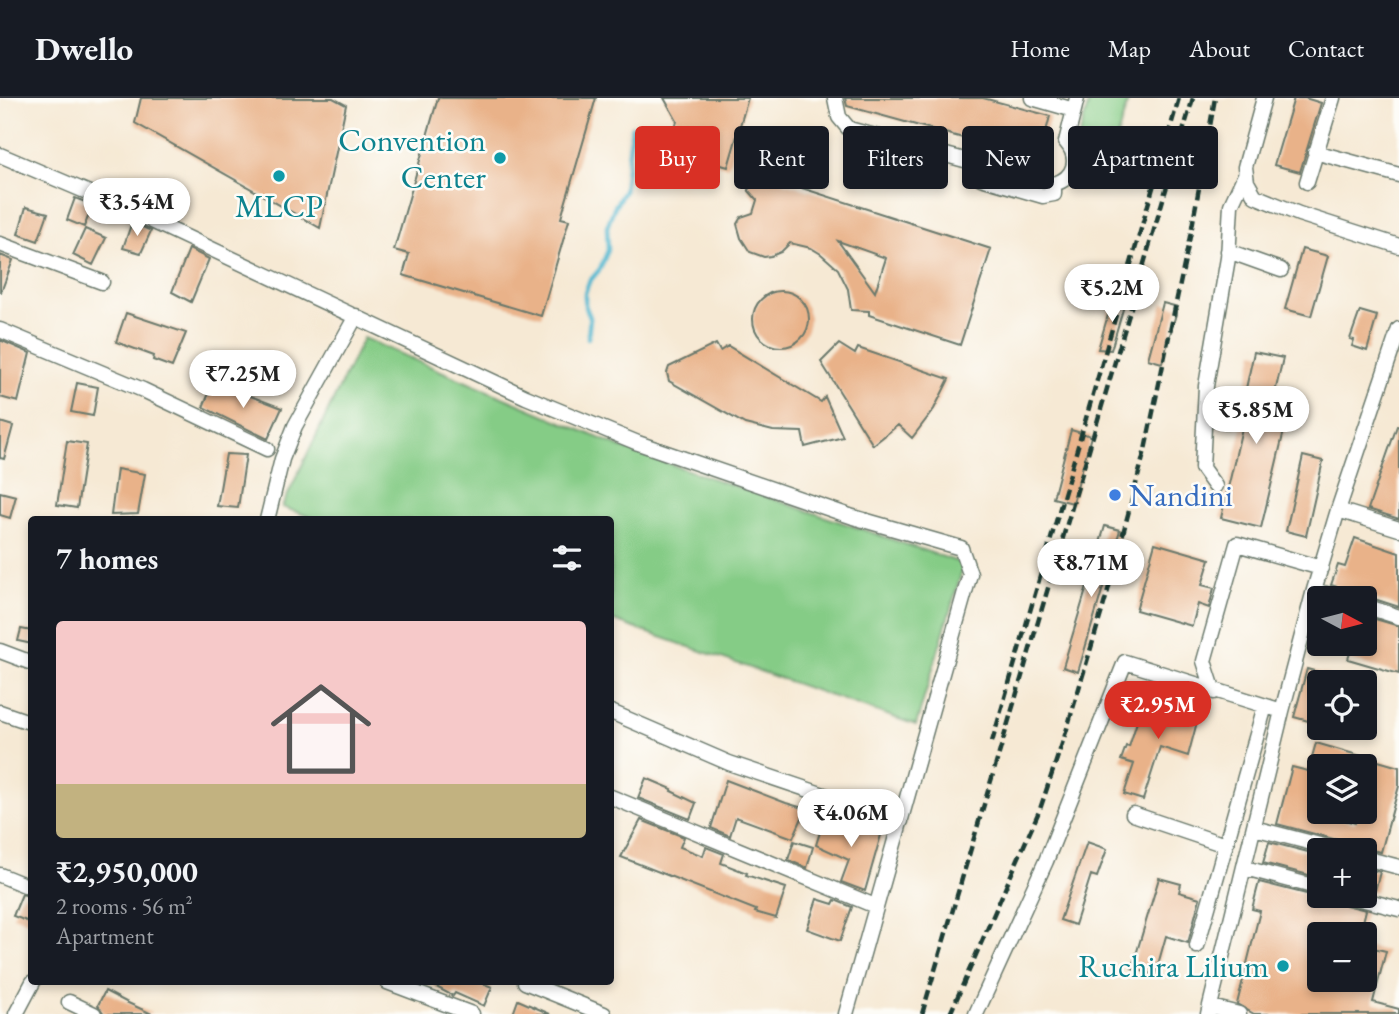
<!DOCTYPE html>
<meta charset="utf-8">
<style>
:root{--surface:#171b24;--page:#242831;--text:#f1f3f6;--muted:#9ea1a6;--line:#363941;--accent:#d93025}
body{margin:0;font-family:"EB Garamond",serif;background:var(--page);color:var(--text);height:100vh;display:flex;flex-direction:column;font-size:26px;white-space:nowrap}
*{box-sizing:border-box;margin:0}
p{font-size:23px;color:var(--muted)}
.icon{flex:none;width:38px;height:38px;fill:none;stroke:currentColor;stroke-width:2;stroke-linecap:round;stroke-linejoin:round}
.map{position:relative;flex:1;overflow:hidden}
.details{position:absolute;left:28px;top:418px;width:586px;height:469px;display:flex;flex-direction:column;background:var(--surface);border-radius:7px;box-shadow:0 4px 10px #0003}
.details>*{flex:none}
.banner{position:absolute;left:635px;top:28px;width:658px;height:63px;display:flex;gap:14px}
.needle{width:46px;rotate:97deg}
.tools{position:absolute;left:1307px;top:488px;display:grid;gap:14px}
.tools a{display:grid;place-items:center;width:70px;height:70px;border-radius:7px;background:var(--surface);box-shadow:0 4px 10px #0003;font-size:35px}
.price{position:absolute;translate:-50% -60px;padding:0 16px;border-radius:24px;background:#fff;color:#222;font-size:23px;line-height:46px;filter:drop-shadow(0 2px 4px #0008)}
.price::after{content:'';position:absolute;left:50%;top:42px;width:21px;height:16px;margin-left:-10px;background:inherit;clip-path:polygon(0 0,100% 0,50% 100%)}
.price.on{background:var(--accent);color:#fff}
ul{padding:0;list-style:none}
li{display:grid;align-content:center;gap:14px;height:371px;padding:0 28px}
li span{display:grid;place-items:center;height:217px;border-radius:7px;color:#555}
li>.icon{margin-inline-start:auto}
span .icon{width:126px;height:126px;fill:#fffc;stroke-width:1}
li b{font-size:30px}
h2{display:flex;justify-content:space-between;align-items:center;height:84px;padding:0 28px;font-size:30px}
.tag{padding:0 24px;border-radius:7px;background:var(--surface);box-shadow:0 4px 10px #0003;font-size:24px;line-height:63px}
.tag.on{background:var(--accent);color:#fff}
header{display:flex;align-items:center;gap:42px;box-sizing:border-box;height:98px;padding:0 35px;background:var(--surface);border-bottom:2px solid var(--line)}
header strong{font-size:33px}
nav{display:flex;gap:38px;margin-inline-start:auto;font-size:24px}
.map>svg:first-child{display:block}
.green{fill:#85cc86;stroke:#52845d;stroke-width:2}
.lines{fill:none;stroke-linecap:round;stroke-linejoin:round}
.stream{stroke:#51b8d0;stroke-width:4.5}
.building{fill:#e9b289;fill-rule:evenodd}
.minor-casing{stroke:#6a796c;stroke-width:17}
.minor{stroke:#fff;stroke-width:14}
.rail{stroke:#1f3d34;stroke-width:4.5;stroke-dasharray:10 5;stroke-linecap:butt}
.culture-dot{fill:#0f9aa8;stroke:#fdfcf7;stroke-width:2.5}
.shop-dot{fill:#3f7fe0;stroke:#fdfcf7;stroke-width:2.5}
.labels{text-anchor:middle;stroke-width:5;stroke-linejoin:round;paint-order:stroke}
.culture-label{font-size:32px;fill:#0d838f;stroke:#fdfcf7;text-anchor:end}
.shop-label{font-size:32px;fill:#366cbe;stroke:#fdfcf7;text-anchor:start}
</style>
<header>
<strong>Dwello</strong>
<nav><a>Home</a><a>Map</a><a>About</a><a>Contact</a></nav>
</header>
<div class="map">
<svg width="1399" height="916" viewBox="0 0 1399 916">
<rect width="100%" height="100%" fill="#fdfcf7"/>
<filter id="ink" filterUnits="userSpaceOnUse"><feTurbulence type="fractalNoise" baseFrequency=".0143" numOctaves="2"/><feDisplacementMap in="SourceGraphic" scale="14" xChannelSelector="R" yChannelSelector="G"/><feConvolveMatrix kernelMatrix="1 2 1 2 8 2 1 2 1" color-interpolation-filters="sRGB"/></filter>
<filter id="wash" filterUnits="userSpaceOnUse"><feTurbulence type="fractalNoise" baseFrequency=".00686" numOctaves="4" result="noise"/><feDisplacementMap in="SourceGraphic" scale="28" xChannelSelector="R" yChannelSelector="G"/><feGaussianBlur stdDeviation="1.57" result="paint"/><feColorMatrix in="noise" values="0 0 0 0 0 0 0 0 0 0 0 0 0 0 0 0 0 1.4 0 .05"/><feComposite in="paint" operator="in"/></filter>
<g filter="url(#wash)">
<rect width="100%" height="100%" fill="#f6e9d4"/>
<path class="green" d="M1090,0H1129L1110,61L1086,56L1078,43Z
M363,240L620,349L964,466L916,627L611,522V422H319L282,409Z"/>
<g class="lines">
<path class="stream" d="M588,240L590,219L585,207V195L589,184L600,171L608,152L607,129L614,110L624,93L632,29"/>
</g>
<g id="blocks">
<path class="building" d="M141,0H333L346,7L320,130L135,25Z
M438,0H596L561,120L569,122L541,218L403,177L409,156L394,152Z
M664,0H748L728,69L669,52L677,23Z
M845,0H983L1050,18L1039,61L847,8Z
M1294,0H1305L1321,5L1300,74L1274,67Z
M760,65L774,69L783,84L991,151L960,247L869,217V213L851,212L848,191L838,171L821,156L811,150L790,145L781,154L771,158L764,159L750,154L741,140L737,126L741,119L753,115L757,102L749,93L746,79L750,71ZM838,143L886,160L875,194Z
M75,100L93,107L84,129L67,122Z
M26,109L48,115L38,143L18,136Z
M132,124L151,133L141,155L123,150Z
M85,131L106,140L93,167L73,157Z
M189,151L209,161L191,204L172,194Z
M1302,151L1328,158L1311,218L1285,211Z
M0,157L13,162L1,194H0Z
M753 221a28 28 0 1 1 56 0a28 28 0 1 1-56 0Z
M1113,200L1126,201L1111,252L1098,251Z
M1163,205L1178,209L1162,265L1148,261Z
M1360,213L1377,218L1367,253L1352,248L1354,242L1350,241Z
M126,215L186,235L172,269L153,262L154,258L116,244Z
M0,242L30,255L18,304L0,299Z
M716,246L720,253L728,248L821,304L825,299L843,339L805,349L802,334L773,333L745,326L669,283L667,275L669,269Z
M839,246L855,256L858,250L949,281L934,311L912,340L898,327L873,347L821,264Z
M1254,254L1283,260L1270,316L1287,320L1261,430L1221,420L1250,296L1245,295Z
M214,284L282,310L268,341L203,309Z
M77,285L98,289L93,318L71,314Z
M0,324L13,328L4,361L0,360Z
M1397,328H1399V421L1368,411Z
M1071,332L1091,338L1073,405L1053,400Z
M67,343L87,346L77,410L57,407Z
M226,356L246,357L238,410L217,408Z
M1303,358L1323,363L1306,438L1286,433Z
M117,371L145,376L138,416L111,417Z
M0,394L16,398L10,420L0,417Z
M1105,428L1120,432L1078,574L1063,569Z
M1355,440L1399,455V509L1331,487L1338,467L1345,469Z
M1155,445L1210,461L1202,487L1214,490L1209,510L1198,506L1192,528L1136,512Z
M1365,518L1399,528V576L1348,561L1353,546H1365Z
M21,531L32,533V546L18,543Z
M1307,571L1343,581L1342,584H1320V597L1312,624L1294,619Z
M1184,599L1202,605L1188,658L1160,649L1143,702L1124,696L1134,666L1121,662L1126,648L1129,649L1143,605L1178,616Z
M1316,645L1399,669V688L1381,754L1367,751L1348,752L1346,746L1341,743L1277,726L1292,669L1308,673ZM1320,668H1365V714H1358L1355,725L1320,715Z
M646,680L672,691L671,693L696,705L690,721L638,700Z
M726,682L786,705L806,711L793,740L736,719L730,738L711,730Z
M825,718L881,737L865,793L841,784L849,762L816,747Z
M641,722L684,739L680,749L703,758L706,749L724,756L721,765L747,775L746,777L786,790L776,820L755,814L756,812L621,759Z
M794,743L813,749L807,770L788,762Z
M1087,744L1107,751L1097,779L1091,777L1075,827L1060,822Z
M1269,744L1320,757V780L1263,765Z
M1365,770L1380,774L1375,793L1365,792Z
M1159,780L1181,786L1179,794L1200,800L1188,845L1166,838L1155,877L1132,870Z
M1259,784L1318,799L1328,798L1340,801L1346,807L1366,812L1360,836H1320V882H1365V848L1386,853L1373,904L1399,911V916H1254L1237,906L1260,813L1252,811Z
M22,796L32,799V825L13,818Z
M817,801L833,806L835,802L852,809L840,843L807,831Z
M427,884H480L492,889L484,908L455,895L453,898Z
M105,893L126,904L152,916H104L98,907Z
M518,902L550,916H513Z"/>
</g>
</g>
<g filter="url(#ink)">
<use href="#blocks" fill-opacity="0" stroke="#6a796c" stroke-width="2"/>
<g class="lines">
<g class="minor-casing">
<path id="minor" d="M835,0L839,19L849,31L1054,86C1075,80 1080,60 1066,44L1077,0
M1032,0L1074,12
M1264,0L1245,69L1247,84L1255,98L1299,116L1399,148
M1315,54L1399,77
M0,57L120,108L526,299L638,345L853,419L961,450L970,476L846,916
M981,80L1043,98L1054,96V86
M1307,84L1333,0
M0,146L102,184
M1228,153L1281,172
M0,232L143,292L267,351
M1205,317L1227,324
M1215,388L1202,370L1206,288L1228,160L1231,107L1245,77
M1338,412L1399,431
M267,422L282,361L295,328L356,218
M1314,492L1340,500
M1365,508L1399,519
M0,553L32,565
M1214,594L1204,563L1237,446L1321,470
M0,614L32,625
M611,614L729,665L901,723
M611,699L875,808
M1133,716L1225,747
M1254,730L1339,752
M1365,760L1399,769
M1245,770L1320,790
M0,777L32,790
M1349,798L1399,811
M1197,848L1265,608
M387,884L472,916
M525,884L604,916
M69,904L94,916
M1211,909L1239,916
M16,916L33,884
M976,916L1046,763L1125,564L1282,613
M1208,916L1282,613L1314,492L1338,412L1399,231"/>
</g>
<use href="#minor" class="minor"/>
<path class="rail" d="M992,644L1179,0
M922,916L1193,0
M950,916L1040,711L1066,634L1107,496L1145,352L1192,129L1215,0"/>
</g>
</g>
<g class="culture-dot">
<circle cx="500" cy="60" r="7"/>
<circle cx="279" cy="78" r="7"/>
<circle cx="1283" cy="868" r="7"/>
</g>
<circle class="shop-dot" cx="1115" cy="397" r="7"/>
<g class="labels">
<g class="culture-label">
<text x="486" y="53">Convention<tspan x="486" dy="37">Center</tspan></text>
<text x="279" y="119" text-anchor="middle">MLCP</text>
<text x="1269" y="879">Ruchira Lilium</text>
</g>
<g class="shop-label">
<text x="1129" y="408">Nandini</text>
</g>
</g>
</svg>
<div class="tools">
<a><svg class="needle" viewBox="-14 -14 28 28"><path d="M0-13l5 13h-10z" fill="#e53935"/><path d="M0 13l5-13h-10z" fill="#9ea1a6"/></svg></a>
<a><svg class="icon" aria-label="locate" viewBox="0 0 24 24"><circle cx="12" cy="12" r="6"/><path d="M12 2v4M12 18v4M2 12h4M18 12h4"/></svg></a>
<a><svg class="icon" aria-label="layers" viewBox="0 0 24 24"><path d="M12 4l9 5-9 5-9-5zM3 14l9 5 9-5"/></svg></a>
<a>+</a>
<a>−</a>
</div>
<b class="price" style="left:137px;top:140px">₹3.54M</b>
<b class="price" style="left:1112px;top:226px">₹5.2M</b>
<b class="price" style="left:243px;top:312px">₹7.25M</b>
<b class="price" style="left:1256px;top:348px">₹5.85M</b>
<b class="price" style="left:1091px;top:501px">₹8.71M</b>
<b class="price on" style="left:1158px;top:643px">₹2.95M</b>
<b class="price" style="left:851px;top:751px">₹4.06M</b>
<div class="banner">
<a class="tag on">Buy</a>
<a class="tag">Rent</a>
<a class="tag">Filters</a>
<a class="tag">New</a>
<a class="tag">Apartment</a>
</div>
<section class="details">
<h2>7 homes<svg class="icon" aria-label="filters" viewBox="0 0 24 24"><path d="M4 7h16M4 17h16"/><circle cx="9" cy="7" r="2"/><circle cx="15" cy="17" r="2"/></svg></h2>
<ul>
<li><span style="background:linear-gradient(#f6c9c9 75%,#c2b280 0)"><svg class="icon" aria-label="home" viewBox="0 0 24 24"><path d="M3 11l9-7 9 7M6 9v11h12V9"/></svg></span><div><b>₹2,950,000</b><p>2 rooms · 56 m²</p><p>Apartment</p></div></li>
</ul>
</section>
</div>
